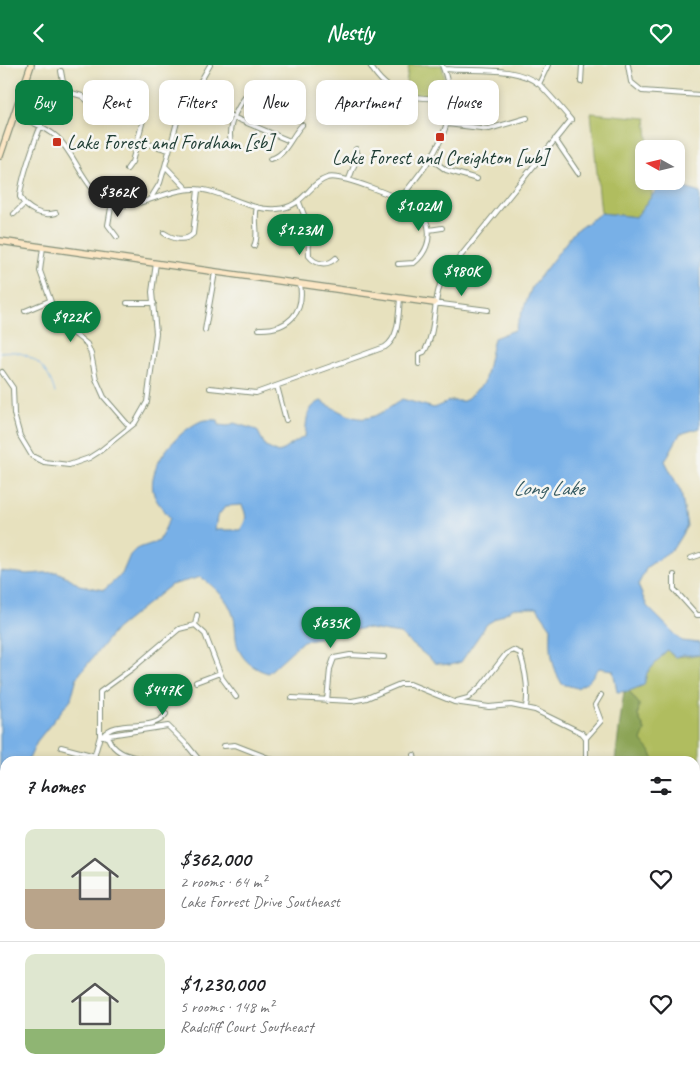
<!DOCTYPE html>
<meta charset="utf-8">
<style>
:root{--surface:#fff;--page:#f2f2f2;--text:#202124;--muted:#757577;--line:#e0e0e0;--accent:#0b8043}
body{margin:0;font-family:Caveat,sans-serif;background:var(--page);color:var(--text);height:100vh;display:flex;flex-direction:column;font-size:19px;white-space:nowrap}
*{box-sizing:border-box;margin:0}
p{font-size:16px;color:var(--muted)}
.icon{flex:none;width:28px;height:28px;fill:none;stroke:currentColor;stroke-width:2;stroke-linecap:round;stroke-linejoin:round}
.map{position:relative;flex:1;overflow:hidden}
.sheet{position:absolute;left:0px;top:691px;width:700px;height:321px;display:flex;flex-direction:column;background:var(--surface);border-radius:15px 15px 0 0;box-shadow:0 2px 8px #0003}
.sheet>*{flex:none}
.hud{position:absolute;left:15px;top:15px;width:670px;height:45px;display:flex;gap:10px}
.needle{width:32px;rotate:278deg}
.buttons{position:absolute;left:635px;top:75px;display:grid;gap:10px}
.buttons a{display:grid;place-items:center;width:50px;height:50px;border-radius:10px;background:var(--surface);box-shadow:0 2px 8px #0003;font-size:25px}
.price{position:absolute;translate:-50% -42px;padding:0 11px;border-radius:18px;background:var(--accent);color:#fff;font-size:16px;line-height:32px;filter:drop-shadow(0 1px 2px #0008)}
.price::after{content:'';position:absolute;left:50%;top:30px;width:15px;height:11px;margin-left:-8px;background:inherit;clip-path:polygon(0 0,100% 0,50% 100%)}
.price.current{background:#222;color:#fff}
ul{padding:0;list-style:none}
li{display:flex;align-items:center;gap:15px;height:125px;padding:0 25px}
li+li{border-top:1px solid var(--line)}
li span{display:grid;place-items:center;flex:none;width:140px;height:100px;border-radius:10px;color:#555}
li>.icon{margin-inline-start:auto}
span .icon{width:60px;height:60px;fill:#fffc;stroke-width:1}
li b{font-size:21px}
h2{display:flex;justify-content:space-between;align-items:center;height:60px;padding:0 25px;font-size:21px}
.pill{padding:0 18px;border-radius:10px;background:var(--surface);box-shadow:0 2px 8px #0003;font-size:18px;line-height:45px}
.pill.current{background:var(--accent);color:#fff}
header{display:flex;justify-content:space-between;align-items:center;height:65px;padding:0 25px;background:var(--accent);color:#fff;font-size:22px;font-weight:700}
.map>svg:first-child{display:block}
.green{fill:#b0bd5f;stroke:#687d4a}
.forest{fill:#8ca456;stroke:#567045}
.water{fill:#78b0e7;stroke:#4c768e;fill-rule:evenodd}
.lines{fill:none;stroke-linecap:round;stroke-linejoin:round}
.stream{stroke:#78b0e7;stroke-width:1}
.street-casing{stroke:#838f79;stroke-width:6}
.secondary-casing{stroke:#838f79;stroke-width:8}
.street{stroke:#fff;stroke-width:4}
.secondary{stroke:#fbe6c4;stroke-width:5.5}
.poi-dot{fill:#c8321e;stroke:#f6f6f2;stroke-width:2}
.labels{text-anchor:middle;stroke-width:5;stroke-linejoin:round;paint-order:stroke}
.poi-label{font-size:20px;fill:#1f3d34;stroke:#f6f6f2;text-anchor:start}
.water-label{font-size:21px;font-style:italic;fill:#355a61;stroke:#f6f6f2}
</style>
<header><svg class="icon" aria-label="back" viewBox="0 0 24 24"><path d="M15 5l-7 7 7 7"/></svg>Nestly<svg class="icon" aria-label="heart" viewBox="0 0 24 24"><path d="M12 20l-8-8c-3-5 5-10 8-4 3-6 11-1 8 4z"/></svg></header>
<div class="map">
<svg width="700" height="1012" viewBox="0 0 700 1012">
<rect width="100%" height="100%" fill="#f6f6f2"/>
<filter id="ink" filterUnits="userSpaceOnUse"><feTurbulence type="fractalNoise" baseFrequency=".02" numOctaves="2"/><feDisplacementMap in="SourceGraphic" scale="10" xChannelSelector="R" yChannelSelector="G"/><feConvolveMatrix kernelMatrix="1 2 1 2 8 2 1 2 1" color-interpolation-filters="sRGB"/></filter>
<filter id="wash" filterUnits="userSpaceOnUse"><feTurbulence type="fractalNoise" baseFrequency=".0096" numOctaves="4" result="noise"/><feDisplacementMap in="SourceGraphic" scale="20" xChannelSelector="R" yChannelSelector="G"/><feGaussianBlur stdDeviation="1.12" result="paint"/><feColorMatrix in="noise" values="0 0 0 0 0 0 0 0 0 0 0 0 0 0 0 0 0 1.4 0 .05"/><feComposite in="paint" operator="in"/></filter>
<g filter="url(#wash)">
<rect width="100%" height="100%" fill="#e7e1be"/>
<path class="green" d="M409,0H442L449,33L404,30Z
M591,48L646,53L649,84H644V116H651L652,131L636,152L601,148Z
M667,585L675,592L700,590V736L695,735V696H654L650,686L641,675L645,665L638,651L639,639L629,626L644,620L647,608Z"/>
<path class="forest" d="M624,626H629L639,639L638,651L645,666L641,675L650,686L654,696H615Z"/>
<path class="water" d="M666,117L700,128V363L680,369L665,396L681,427L687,461L673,484L647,502L638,520L647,541L682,576L700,578V590H682L675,592L667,585L647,608L644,620L629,626L617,627L613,605L599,603L588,617L577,623L562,619C551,601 550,584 551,563L537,543H514L487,559L461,597L450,600L435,598L400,569L364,563L303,576L268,608C251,603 238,592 236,573C235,566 236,557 233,550C228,533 214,522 201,512L171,520L116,564L77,612L71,634L38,675L28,696H5V762L0,766V506L27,509L57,507L71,514L79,520L104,525L122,509L130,490L136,484L159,476L170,453C165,446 157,438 154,430C145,403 176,368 199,357C204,354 213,355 218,355L219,360L228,361L234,358L257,365L266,382L278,388L305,371C307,356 305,343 321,336C360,358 365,361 402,334L434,343L449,336H464L484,318L494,273L515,265L532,222L574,167L601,148L636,152L658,123ZM242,440C247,451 247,455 240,465H215L217,452L226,441Z"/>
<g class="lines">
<path class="stream" d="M0,287C29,283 49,302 55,328"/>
</g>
</g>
<g filter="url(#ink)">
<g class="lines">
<g class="street-casing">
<path id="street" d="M370,0C388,32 416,35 449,33
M628,0L631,17L642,26L700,30
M61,6L65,28
M581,17L582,0
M539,19L548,0
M192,31L235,53L290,76
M13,51C29,56 44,61 57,72C78,92 85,131 116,139C138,145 166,124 193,124C222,124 249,147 277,144C304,142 308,119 327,113C340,108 403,134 415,143C421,147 426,154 428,161C431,176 425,189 414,198L398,199
M447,59L489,64L527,53
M555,74L578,108
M138,76L169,85
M231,77C226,59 241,36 253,22
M270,94C286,91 291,71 302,60
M431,94L446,105L477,114
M127,104L132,97L144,51
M349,114L358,90L356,84
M187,124L165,101L177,57L210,0
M152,131L160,118L165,101
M399,135C432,94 465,56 442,0
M112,137L108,160L117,172
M299,137L308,160L309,191C316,200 328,201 336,193
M56,148C42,152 27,145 20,132C21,112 41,55 52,38C56,33 62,29 68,27L82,31L90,38
M14,149L24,139
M429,165L442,163
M164,168C173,174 185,177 193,169L198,125
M254,181C260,170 253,155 257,142
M43,182L40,206L56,251L63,260L87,279L91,289L96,314L104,332L129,361
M127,238H154
M434,238L488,245
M25,246L49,236
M259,264C288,265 305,248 300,219
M205,265L215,207
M419,299V289L424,287C437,266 432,237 442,214L571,55C561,43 551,31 540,20C515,0 476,7 444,4
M2,307L13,323L14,349L20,371L32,391L44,397L69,400L89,393L100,386L135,358L147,337L156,268L152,227L156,198
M277,321L286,355
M210,323L256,328L385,282C400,272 398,250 400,234
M691,493L700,490
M674,510V524L697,550H700
M195,560L197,550
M196,617L220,608
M292,633L352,636L367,633L400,619H410L454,637L489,642L511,640L535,645L582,668L586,673
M327,636L330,604L334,593L350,590L384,592
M457,636L468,633L482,620L506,589L513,585L520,588C525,604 529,625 526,642
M103,671L168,661L187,680L200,696
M103,671C116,652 153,669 166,649
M104,671L108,673C116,691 132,691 149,696
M224,681L235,680L276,696
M61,682L95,691
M414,690L415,696
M93,696L100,671V627L133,603L179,564L195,560L205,569L222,613L236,632
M586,696V673L601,656L595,640L601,630
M0,807L5,802
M695,808H700
M429,1008L433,1012
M618,1008L619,1012
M684,1008L700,1010
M2,1012L5,983
M49,1012V1008
M98,1012L99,1008
M291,1012L292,1008
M365,1012L370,1008
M539,1012L540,1008
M666,1012L667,1008"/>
</g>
<g class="secondary-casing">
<path id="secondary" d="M0,91L31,0
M0,176L434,238
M0,860L5,855
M695,915H700"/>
</g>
<use href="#street" class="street"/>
<use href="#secondary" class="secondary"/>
</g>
</g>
<g class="poi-dot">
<rect x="435" y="67" width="10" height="10" rx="2.5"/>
<rect x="52" y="72" width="10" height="10" rx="2.5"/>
</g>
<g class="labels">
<g class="poi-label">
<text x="67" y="84">Lake Forest and Fordham [sb]</text>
<text x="440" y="99" text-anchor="middle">Lake Forest and Creighton [wb]</text>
</g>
<g class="water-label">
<text x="548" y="430">Long Lake</text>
</g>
</g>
</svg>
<div class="buttons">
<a><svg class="needle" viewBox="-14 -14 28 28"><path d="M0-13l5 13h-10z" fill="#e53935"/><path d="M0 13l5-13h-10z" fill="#757577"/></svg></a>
</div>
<b class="price current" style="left:118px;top:153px">$362K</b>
<b class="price" style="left:419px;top:167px">$1.02M</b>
<b class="price" style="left:300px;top:191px">$1.23M</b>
<b class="price" style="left:462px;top:232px">$980K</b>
<b class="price" style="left:71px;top:278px">$922K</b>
<b class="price" style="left:331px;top:584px">$635K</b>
<b class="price" style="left:163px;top:651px">$447K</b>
<div class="hud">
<a class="pill current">Buy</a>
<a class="pill">Rent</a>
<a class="pill">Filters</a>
<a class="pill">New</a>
<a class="pill">Apartment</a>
<a class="pill">House</a>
</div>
<section class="sheet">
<h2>7 homes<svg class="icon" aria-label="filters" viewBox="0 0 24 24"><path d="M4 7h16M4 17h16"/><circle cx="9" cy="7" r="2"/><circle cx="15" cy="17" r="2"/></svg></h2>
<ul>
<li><span style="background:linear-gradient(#dfe7d0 60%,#b9a48a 0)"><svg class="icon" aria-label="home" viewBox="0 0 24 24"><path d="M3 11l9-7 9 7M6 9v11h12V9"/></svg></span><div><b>$362,000</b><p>2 rooms · 64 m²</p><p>Lake Forrest Drive Southeast</p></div><svg class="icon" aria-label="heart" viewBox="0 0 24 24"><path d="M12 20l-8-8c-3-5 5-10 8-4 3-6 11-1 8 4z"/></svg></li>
<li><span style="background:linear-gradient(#dfe7d0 75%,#8fb573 0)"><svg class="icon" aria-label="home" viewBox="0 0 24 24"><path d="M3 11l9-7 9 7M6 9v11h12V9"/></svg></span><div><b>$1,230,000</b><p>5 rooms · 148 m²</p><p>Radcliff Court Southeast</p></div><svg class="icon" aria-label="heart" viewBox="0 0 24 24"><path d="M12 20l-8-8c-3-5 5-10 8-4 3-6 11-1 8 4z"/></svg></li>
</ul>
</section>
</div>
